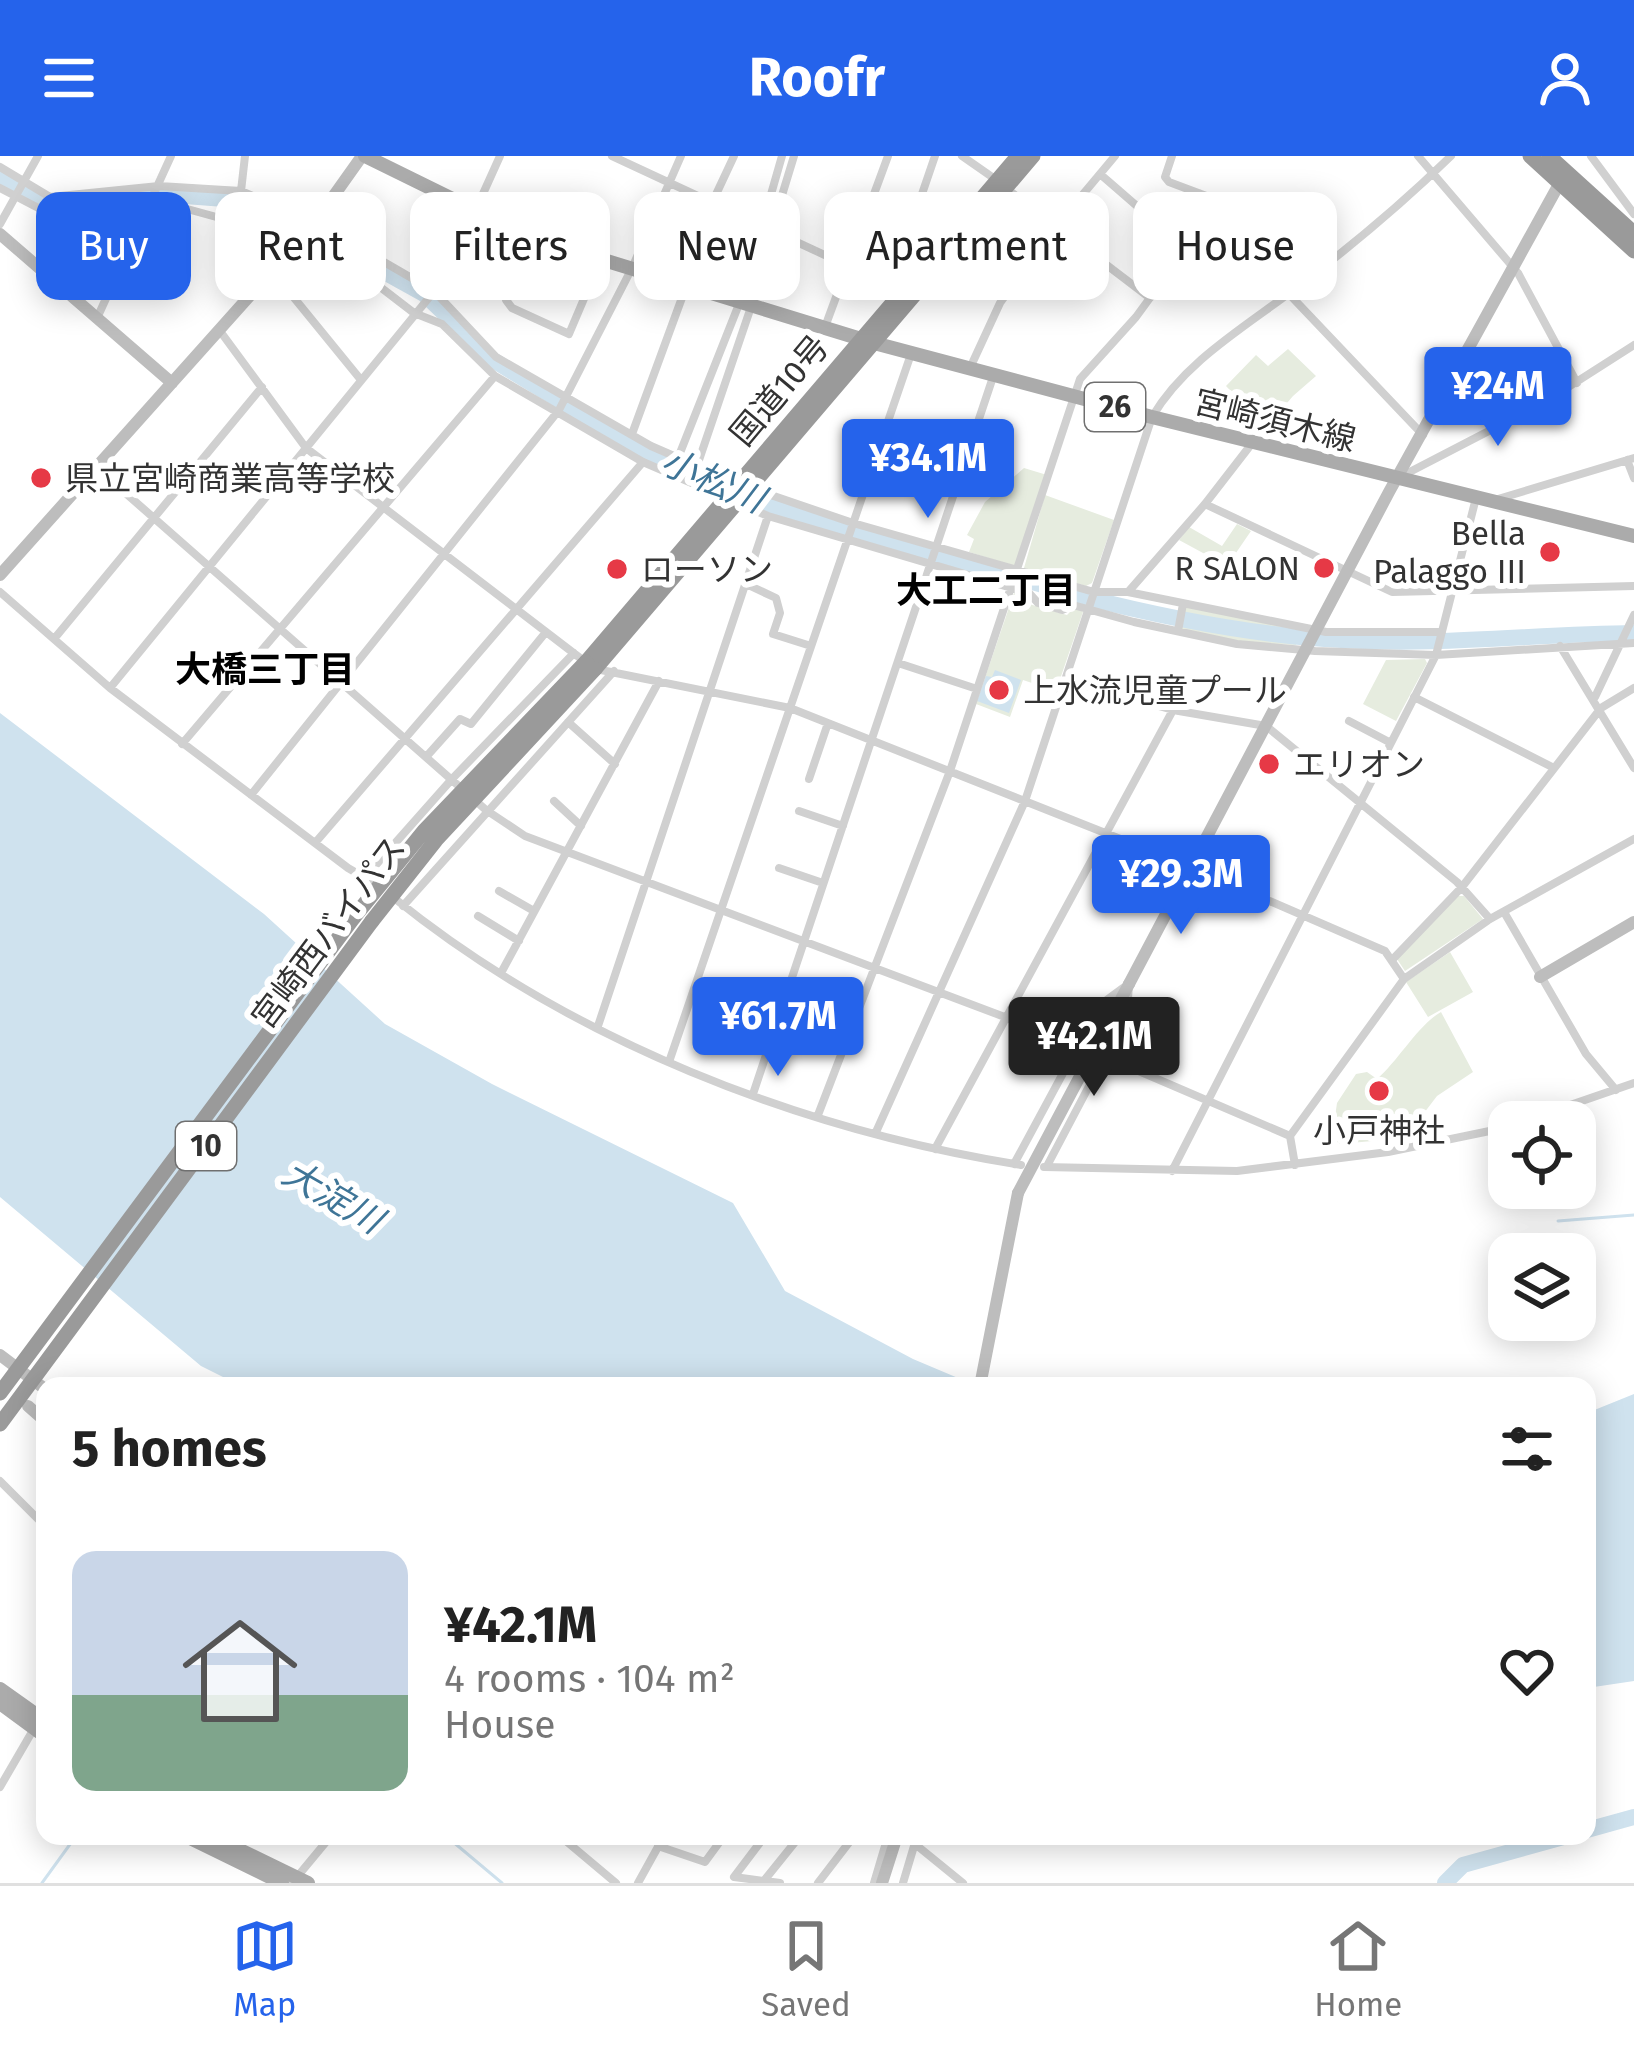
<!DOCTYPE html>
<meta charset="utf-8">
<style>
:root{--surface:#fff;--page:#f6f6f6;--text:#222;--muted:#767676;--line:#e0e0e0;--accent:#2563eb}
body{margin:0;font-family:"Fira Sans","Noto Sans JP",sans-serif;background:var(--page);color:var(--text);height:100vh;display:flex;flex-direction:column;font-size:45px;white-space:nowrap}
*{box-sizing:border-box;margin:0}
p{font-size:39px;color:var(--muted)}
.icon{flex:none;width:66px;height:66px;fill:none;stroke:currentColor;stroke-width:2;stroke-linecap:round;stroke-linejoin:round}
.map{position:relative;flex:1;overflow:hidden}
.drawer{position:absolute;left:36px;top:1221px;width:1560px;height:468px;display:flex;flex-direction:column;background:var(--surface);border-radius:24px;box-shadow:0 6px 30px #0003}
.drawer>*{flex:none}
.banner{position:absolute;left:36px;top:36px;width:1563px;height:108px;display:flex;gap:24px}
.tools{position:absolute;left:1488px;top:945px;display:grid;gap:24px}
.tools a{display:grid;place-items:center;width:108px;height:108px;border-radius:24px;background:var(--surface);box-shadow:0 6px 30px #0003;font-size:60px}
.price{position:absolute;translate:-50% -102px;padding:0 27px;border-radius:12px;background:var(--accent);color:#fff;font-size:39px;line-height:78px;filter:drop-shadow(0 3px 6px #0008)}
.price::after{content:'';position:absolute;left:50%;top:72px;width:36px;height:27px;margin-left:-18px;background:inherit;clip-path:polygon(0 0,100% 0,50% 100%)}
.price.active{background:#222;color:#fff}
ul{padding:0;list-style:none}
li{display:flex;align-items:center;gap:36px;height:300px;padding:0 36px}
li+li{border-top:3px solid var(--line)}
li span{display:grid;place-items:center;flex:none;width:336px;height:240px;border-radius:24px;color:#555}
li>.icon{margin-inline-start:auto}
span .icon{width:144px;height:144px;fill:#fffc;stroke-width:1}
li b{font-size:51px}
h2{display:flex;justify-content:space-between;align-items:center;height:144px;padding:0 36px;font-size:51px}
.pill{padding:0 42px;border-radius:24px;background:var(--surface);box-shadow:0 6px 30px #0003;font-size:42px;line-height:108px}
.pill.active{background:var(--accent);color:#fff}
header{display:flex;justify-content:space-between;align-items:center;height:156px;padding:0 36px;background:var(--accent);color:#fff;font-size:54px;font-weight:700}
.tab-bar{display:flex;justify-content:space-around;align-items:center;height:168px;border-top:3px solid var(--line);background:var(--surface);font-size:33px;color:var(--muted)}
.tab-bar a{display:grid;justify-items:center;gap:6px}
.tab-bar .active{color:var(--accent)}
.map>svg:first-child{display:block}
.green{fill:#e6ecdf}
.water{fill:#cfe2ee}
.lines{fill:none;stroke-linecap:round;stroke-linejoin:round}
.stream{stroke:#cfe2ee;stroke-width:3}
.river{stroke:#cfe2ee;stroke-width:16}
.street{stroke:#d0d0d0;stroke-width:8}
.secondary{stroke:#bdbdbd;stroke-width:12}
.primary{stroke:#ababab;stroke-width:14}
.highway{stroke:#9a9a9a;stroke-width:15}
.secondary-bridge{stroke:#bdbdbd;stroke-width:12}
.highway-bridge{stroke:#9a9a9a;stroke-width:15}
.poi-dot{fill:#e63946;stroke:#fff;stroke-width:4.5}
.labels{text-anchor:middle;stroke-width:12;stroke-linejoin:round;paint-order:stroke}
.shield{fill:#fff;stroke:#707070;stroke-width:3}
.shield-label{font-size:30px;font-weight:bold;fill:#333}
.street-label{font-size:33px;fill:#333;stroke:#fff}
.poi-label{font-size:33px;fill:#333;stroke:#fff;text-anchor:start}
.water-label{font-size:36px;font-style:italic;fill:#3f7597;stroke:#fff}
.neighbourhood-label{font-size:36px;font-weight:bold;fill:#000;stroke:#fff}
</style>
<header><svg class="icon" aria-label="menu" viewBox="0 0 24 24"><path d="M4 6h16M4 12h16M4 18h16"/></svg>Roofr<svg class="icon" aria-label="person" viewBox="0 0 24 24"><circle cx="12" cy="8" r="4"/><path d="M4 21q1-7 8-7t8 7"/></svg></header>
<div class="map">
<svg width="1634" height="1727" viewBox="0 0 1634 1727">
<rect width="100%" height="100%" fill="#fff"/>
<path class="green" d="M1288,193L1316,220L1293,240L1266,272L1226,230L1256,199L1268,210Z
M1556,197L1572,226L1534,247L1524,228L1546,216L1541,206Z
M1024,312L1047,319L1016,408L1014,410L969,396L974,383L967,379L985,346Z
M1045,339L1114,364L1092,427L1086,430L1024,412Z
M1237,368L1251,375L1227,410L1179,384L1189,371L1222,390Z
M1014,437H1018L1029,448L1067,459L1075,451L1083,456L1056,535L1023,524L1010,561L976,548Z
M1185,450L1305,473L1296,489L1237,487L1181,474Z
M1425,503L1427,507L1396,565L1363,548L1386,504Z
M1458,740H1464L1483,763L1405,815L1397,803Z
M1450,796L1473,836L1428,861L1406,826Z
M1441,856L1473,916L1437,940L1405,982L1340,988L1332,982L1337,947L1356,918L1367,916L1377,923C1398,905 1419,868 1441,856Z"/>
<path class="water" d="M995,514L1021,524L1009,557L977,545L986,520L992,521Z
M0,557L264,758L385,868L492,928L733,1047L785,1135L913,1203L977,1230H241L201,1210L0,1041Z
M1634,1238V1525L1587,1532V1257Z"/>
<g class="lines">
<path class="stream" d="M1558,1065L1634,1059
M446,1680L502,1727
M42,1727L76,1680"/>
<path class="river" d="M0,22L27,40L51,48L185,40L238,44L303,71L424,138L493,204L641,294L762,347L1080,440C1162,461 1257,480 1342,484C1439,490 1536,478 1634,477
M1587,1674L1634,1661
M1445,1727L1463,1709L1567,1680"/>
<path class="street" d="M245,0L241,35L315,66L434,135L496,201L651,290L736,327
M612,0L902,135
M935,0L909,76L936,93
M962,0L995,23
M1172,0L1165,21L1169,26L1217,44L1312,120
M1418,0L1518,117L1577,227
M1591,0L1634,58
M0,11L50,41L159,30L241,35
M1100,18L1183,90
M0,32L46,56L180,51L300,84L362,117L414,157L442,168L495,220L643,306L768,360L1029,437L1038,447L1062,454L1073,449L1134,466L1237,488L1315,495L1436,499L1634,487
M1007,33L1150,142
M712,47L734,0
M0,68L38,0
M531,83L506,144L512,152L569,178L600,105
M273,116L361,224
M1289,138L1423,279
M98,160L171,0
M825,171L888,0
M220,175L306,292L584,505
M970,212L1000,147L1053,74L1115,0
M632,278L687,128
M678,302L741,143L782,0
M1627,304L1634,322
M697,310L752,148L751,141L794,0
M97,312L486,654L525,680L1079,889
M1398,322L1545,246L1634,189
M750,332L853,367L1094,436H1128L1326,476H1442
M1498,343L1634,302
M1205,348L1392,436L1634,430
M746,428L776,442L780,457L773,478L811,490
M1129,435L1205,348L1253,286
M0,436L110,532L348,712L377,729
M1178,475L1183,448
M54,483L262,231
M1560,490L1634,612
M898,507L977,533
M596,513L790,552L1191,711L1385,795L1404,823
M1065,524L1173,554L1266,570L1457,726L1490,763
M110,532L445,122L500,0
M1414,541L1554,612
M1595,541L1634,459
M1349,565L1391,587
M568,566L615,608
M182,588L495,220
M426,601L460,563L471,568L546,476
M809,623L828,567
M251,639L559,254L632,112L681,0
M554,645L581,670
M799,655L843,670
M315,687L643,306
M779,712L823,727
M366,720L452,623L574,497
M499,735L534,755
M394,742C570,884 799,974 1021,1009
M403,750L614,515
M1504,756L1586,898L1616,934
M478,760L519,785
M1393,803L1462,731L1601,552L1634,532
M501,817L659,525
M598,870L768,360
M1106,901L1290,980
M669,906L911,198
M753,938L993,221
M818,959L950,615L1080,223L1136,161L1163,124L1189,76L1199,37
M1521,966L1634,927
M876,976L1025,645L1152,261C1185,205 1245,171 1296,132C1349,92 1403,47 1451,0
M935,993L1173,554
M1014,1008L1095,858L1104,846L1123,832
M1295,1009L1290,980L1404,823L1490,763L1634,683
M1047,1010L1127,858L1129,828
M1044,1011L1237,1015L1388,996L1509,971
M1172,1015L1436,499L1476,342
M0,1325L45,1370
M0,1631L36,1569
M560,1680L616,1727
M765,1680L734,1721L780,1727
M915,1688L963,1727
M658,1690L705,1706L724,1680
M763,1726L800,1680
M292,1727L331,1680
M638,1727L664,1680
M818,1727L854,1680
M874,1727L888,1680
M903,1727L917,1680"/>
<path class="secondary" d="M0,78L172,227
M0,419L313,69L362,0
M1540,821L1634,766
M1129,828L1389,336L1563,21
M0,1199L45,1233
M980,1230L1018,1037
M28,1250L45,1265
M882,1727L897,1680"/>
<path class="primary" d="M365,0L532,82L874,187L1152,261L1634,380
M0,1533L45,1565
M0,1547L45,1580
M186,1680L282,1727
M211,1680L308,1727"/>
<path class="highway" d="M1530,0L1634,95
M1549,0L1634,77
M586,506L1018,0
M595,513L1033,0
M0,1237L354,761
M0,1268L372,765"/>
<path class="secondary-bridge" d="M1018,1037L1129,828"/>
<path class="highway-bridge" d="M354,761L424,675L586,506
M372,765L436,684L595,513"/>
</g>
<g class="poi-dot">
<circle cx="41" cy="322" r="12"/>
<circle cx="1550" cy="396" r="12"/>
<circle cx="1324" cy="412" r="12"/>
<circle cx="617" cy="413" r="12"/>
<circle cx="999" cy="534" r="12"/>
<circle cx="1269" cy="608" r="12"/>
<circle cx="1379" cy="935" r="12"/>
</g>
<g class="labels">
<g class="shield">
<rect x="1085" y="227" width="60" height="48" rx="9"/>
<rect x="176" y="966" width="60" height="48" rx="9"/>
</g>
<g class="shield-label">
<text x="1115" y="261">26</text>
<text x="206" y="1000">10</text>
</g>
<g class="street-label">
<text transform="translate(779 234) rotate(-50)" y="12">国道10号</text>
<text transform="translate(1275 264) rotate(14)" y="12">宮崎須木線</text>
<text transform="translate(328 776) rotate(-53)" y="12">宮崎西バイパス</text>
</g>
<g class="poi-label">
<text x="65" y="334">県立宮崎商業高等学校</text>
<text x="1526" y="389" text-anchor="end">Bella<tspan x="1526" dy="38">Palaggo III</tspan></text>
<text x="1300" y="424" text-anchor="end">R SALON</text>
<text x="641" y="425">ローソン</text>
<text x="1023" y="546">上水流児童プール</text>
<text x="1293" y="620">エリオン</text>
<text x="1379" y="986" text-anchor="middle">小戸神社</text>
</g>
<g class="water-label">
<text transform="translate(713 324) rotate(23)" y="13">小松川</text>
<text transform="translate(333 1040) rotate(30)" y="13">大淀川</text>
</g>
<g class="neighbourhood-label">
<text x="986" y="447">大工二丁目</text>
<text x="265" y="526">大橋三丁目</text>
</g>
</g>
</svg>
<div class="tools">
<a><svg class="icon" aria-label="locate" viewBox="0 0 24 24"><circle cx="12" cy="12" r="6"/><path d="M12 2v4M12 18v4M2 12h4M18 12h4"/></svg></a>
<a><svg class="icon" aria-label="layers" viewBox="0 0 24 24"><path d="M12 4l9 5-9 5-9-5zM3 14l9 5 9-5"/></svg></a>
</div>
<b class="price" style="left:1498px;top:293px">¥24M</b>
<b class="price" style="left:928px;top:365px">¥34.1M</b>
<b class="price" style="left:1181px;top:781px">¥29.3M</b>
<b class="price" style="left:778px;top:923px">¥61.7M</b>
<b class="price active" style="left:1094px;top:943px">¥42.1M</b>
<div class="banner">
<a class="pill active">Buy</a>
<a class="pill">Rent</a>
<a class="pill">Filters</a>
<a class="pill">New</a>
<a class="pill">Apartment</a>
<a class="pill">House</a>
</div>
<section class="drawer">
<h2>5 homes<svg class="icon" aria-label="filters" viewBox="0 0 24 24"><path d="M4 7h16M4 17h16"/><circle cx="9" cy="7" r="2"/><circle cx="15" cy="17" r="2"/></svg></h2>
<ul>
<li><span style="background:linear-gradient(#c9d6e8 60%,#7fa58c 0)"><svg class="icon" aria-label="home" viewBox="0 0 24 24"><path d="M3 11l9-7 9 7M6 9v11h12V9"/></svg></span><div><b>¥42.1M</b><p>4 rooms · 104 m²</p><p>House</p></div><svg class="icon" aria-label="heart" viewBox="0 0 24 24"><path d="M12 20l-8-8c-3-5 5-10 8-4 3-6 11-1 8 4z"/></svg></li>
</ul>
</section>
</div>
<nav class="tab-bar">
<a class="active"><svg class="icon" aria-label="map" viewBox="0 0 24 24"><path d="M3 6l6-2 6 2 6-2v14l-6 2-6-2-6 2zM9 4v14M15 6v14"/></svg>Map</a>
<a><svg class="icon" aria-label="saved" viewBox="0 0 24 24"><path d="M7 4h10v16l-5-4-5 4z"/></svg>Saved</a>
<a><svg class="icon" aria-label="home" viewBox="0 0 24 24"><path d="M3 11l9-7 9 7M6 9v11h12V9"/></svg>Home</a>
</nav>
